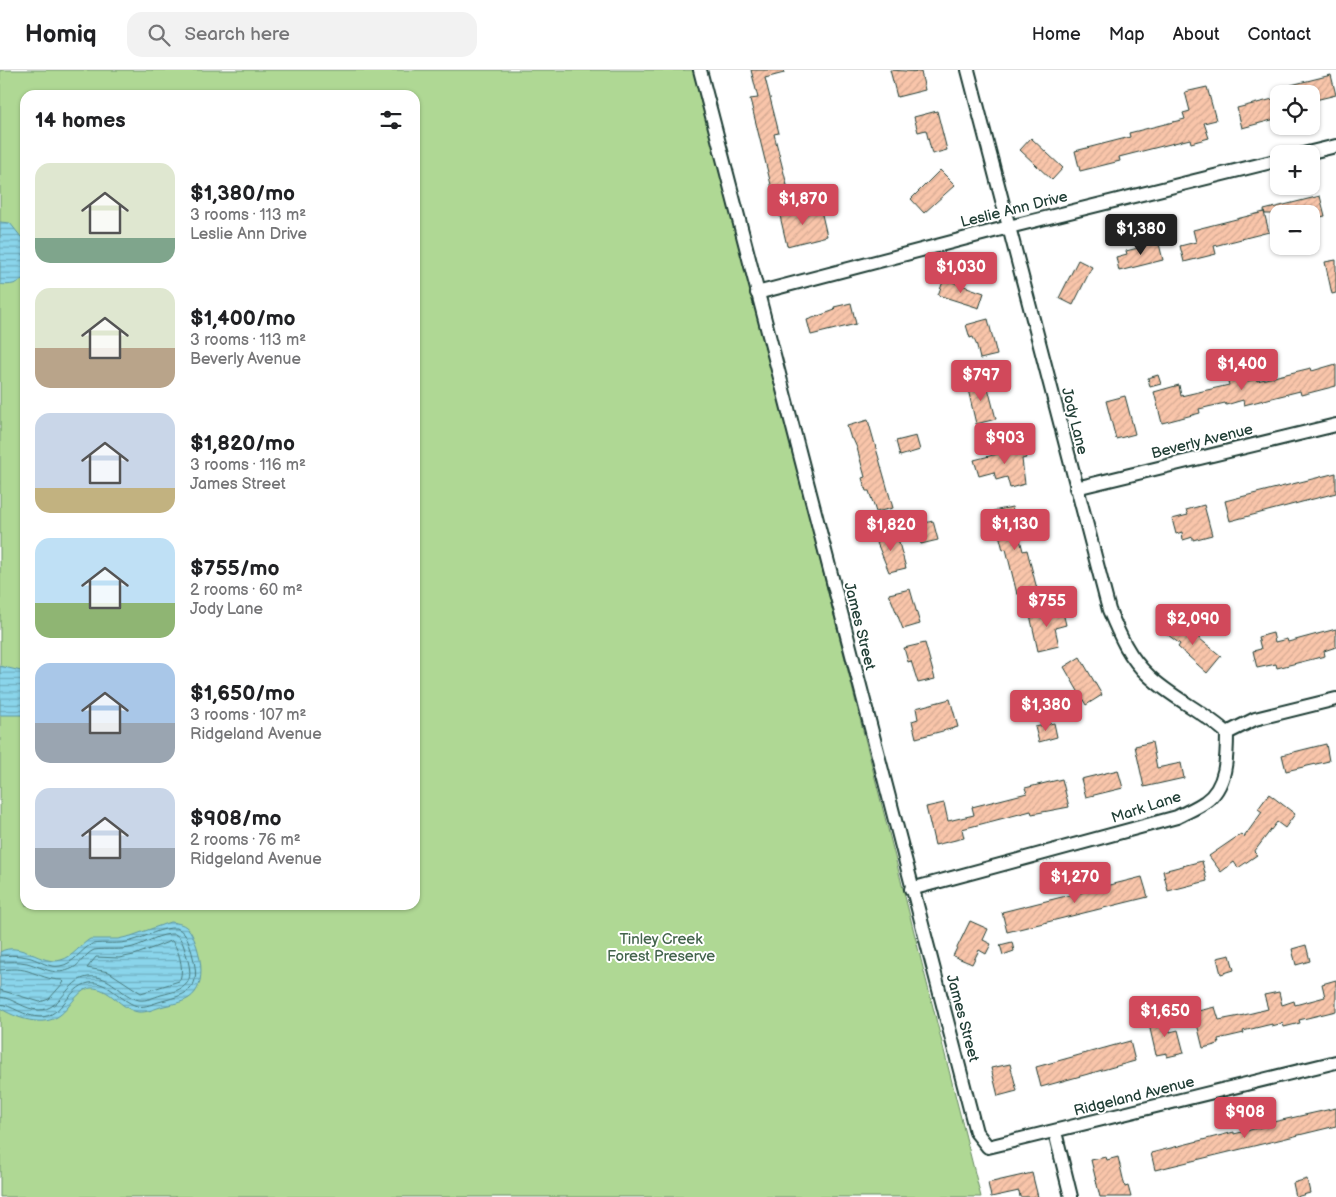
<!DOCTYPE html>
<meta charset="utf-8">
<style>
:root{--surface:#fff;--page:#f2f2f2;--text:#202124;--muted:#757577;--line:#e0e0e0;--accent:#d1495b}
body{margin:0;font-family:"Balsamiq Sans",sans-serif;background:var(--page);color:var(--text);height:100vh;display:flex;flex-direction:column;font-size:19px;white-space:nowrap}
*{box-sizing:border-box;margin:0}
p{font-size:16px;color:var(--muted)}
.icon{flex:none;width:28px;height:28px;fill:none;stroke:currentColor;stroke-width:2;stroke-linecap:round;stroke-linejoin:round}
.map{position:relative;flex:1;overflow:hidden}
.drawer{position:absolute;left:20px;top:20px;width:400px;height:820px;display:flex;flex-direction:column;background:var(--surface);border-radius:15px;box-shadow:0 1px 4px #0004}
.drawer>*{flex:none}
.buttons{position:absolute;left:1270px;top:15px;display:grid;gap:10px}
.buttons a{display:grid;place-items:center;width:50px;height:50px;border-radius:10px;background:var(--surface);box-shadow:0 1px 4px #0004;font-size:25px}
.price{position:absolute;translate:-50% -42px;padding:0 11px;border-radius:5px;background:var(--accent);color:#fff;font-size:16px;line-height:32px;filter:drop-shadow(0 1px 2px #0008)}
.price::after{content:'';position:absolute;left:50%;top:30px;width:15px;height:11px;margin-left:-8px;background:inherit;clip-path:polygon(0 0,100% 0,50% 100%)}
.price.current{background:#222;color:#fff}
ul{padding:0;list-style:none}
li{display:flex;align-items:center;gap:15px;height:125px;padding:0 15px}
li span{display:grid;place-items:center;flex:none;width:140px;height:100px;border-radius:15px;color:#555}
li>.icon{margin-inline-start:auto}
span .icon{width:60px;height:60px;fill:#fffc;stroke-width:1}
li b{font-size:21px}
h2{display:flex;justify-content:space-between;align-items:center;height:60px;padding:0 15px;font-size:21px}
header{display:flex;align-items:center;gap:30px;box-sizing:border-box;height:70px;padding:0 25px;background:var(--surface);border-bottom:1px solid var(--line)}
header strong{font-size:24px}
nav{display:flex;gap:28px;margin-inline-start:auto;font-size:18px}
.search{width:350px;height:45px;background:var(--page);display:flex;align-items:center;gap:12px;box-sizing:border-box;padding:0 18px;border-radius:15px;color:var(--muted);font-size:19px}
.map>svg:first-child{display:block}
.green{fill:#afd894;stroke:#678a64;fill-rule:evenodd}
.water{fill:url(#water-rules);stroke:#5f98a2}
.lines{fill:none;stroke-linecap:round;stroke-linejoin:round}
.shore{stroke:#4a7a7d;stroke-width:1}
.building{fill:url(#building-hatch);stroke:#1f3d34}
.minor-casing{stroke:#1f3d34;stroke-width:16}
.minor{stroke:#fff;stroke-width:12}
.labels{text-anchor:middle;stroke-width:4;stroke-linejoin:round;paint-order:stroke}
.street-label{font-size:15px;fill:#1f3d34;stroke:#fff}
.park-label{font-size:15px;fill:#43644c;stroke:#fff}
</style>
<header>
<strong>Homiq</strong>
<div class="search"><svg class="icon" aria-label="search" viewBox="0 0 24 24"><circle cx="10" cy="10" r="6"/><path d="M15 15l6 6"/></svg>Search here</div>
<nav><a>Home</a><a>Map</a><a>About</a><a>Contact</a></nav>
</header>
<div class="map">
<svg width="1336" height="1127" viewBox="0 0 1336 1127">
<defs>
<pattern id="water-rules" width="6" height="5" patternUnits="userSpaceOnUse" patternTransform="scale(1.25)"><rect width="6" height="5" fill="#8ad5eb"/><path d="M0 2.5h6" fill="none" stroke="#70aebf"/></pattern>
<pattern id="building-hatch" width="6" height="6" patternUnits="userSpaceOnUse" patternTransform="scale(1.25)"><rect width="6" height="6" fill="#f9c5aa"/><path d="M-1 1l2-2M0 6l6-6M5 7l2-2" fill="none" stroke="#d5aa93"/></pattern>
</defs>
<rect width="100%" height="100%" fill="#fff"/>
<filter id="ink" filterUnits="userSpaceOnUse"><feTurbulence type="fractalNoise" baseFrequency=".02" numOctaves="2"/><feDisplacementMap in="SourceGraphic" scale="10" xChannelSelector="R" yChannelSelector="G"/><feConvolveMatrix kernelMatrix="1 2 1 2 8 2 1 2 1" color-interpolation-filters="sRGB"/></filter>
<g filter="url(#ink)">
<path class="green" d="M0,0H696L981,1127H0ZM25,25H415V835H25Z"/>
<path class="water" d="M0,152L10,153L25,172V206C20,214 9,216 0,214Z
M0,596L25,602V645H0Z
M170,852C178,853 185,854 190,861C200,878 209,915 189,928C181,933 172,934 164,936C156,938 147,943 138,942C120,939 110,917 91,918C78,919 70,938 60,945C44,958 15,948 0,938V882C20,870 42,896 61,890C73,887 80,875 90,869H118L131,866Z"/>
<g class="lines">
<path class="shore" d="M172,871C179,879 185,902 179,911L141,923L109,902L87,898L96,887L119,888L134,885Z
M0,886C10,885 20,885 31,888C40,891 49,898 60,896C74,894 80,880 92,874C105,872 118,875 131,871C147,867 160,857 177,858C188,864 190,875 193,887C201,918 190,924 162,931C154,933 145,938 137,936C120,931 108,910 89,913C68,917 63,947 40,947C25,947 11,935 0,934
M0,892C9,892 18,891 27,893C45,898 55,907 73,898C81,894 85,884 94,880C107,878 120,881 133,877C147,873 160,863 175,864C183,869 184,878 187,887C195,914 186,919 161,925C154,927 147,931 139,930C120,926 112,904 88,907C67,910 61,940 39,940C25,940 13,928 0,927
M0,900C10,899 18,898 28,901C40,905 49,910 62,910L64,912L49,929L40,932L0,920"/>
</g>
<path class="building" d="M751,0H783L784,3L765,8L779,63L774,64L789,123L774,127L750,29L758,28Z
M890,0L921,2L925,20L897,27Z
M1331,5L1336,25L1311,31V24H1293L1291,15Z
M1207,17L1216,50L1204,53L1209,68L1191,73L1190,69L1119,87L1120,91L1080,101L1075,81L1130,67L1129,63L1185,49L1183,43L1190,41L1185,22Z
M1277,28L1279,48L1242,58L1237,38Z
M937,41L947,80L932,84L926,60L918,62L914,47Z
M1031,68L1063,98L1052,110L1020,80Z
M940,100L955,115L924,143L911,129Z
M1320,126L1325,146L1311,149V144H1265L1264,140Z
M820,136L827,166L787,176L780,146Z
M1264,142L1269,162L1214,176L1216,184L1184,192L1180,176L1196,172L1193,160Z
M1158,170L1163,190L1119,201L1116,187L1127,184L1126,181L1142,177L1141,174Z
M1078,190L1092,197L1073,235L1059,228Z
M1336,190V223L1332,224L1325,192Z
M944,209L984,223L979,238L938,225Z
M851,233L856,254L811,265L807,250L835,240L834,237Z
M988,249L997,285L980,289L977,276L973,267L970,268L966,255Z
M1237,293L1242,312L1257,309V311L1311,298L1312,301L1336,294V316L1301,325L1300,321L1244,335L1243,330L1226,335L1225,333L1199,339L1200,343L1162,353L1154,322L1179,315L1181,326L1229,315L1224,297Z
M1158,305L1161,314L1150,317L1148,308Z
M986,310L996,349L976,354L967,315Z
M1125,326L1135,364L1116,369L1106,331Z
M868,350L893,438L876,442L869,421H866L862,408L865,407L857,378L853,369H851L847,356Z
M916,366L920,380L900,386L896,371Z
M1022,374L1026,388L1022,389L1025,414L1010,418L1007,407L996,410L994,402L979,406L974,390L1001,383L1000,379Z
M1336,403V423L1230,451L1225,431Z
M1204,435L1212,465L1193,470V467L1183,470L1182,462L1176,464L1172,449L1188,445L1186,440Z
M1012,437L1023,481L1027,480L1037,519L1017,524L1006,479L1003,480L993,441Z
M933,451L938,470L921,474L916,455Z
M896,462L906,498L889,502L875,468Z
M910,519L920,554L903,559L889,524Z
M1062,538L1066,555L1055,558L1059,576L1038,581L1030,545Z
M1174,548L1221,586L1207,603L1178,577L1180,574L1164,562Z
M1336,559V577L1324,581L1325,586L1277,598L1276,594L1257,598L1253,581L1261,579L1258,567L1273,563L1275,572L1287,569L1288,572Z
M925,573L935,609L918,613L911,591L908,592L904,578Z
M1080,587L1102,625L1086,635L1064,597Z
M950,629L958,657L916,668L912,651L918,649L916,638Z
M1054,653L1057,667L1039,672L1035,657Z
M1152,672L1157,698L1181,693L1184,708L1144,717L1135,676Z
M1326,674L1329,691L1286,701L1282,685Z
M1118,700L1123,718L1086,727L1081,709Z
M1062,709L1069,737L1032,744L1031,741L962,759L964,768L935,775L926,737L944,733L948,751L974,745L972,737L1027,723L1025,718Z
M1269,724L1295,744L1285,758L1277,752L1254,782L1257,785L1238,798L1234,792L1221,802L1209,786L1241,764L1244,767L1262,742L1258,739Z
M1202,791L1207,811L1168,821L1163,801Z
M1142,807L1148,827L1007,862L1002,842Z
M970,851L988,859L983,870L991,874L986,884L979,880L972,894L953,886Z
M1012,872L1014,881L1003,885L1000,875Z
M1306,875L1310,891L1296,895L1292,879Z
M1230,885L1234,900L1221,904L1217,888Z
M1336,910V941L1299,950L1300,953L1284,957L1283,953L1272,956V954L1243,961L1244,963L1218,969L1219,974L1203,978L1194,942L1215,937L1219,950L1240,946L1268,939L1264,925L1279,922L1282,935L1294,931L1295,935L1325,927L1322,914Z
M1166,946L1170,962L1178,960L1184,983L1167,987V983L1156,985L1148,950Z
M1130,971L1135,991L1041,1017L1036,997Z
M1010,994L1017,1021L998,1026L991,998Z
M1336,1038V1056L1155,1100L1151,1083L1234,1062V1064L1274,1054L1273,1052Z
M1106,1087L1107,1090L1118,1087L1125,1117L1128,1116L1131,1127H1100L1091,1090Z
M1032,1103L1038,1127H1020L1019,1121L991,1127L988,1113Z
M1307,1109L1310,1123L1296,1127L1293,1113Z"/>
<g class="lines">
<g class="minor-casing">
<path id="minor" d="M700,0L976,1062L988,1077L1336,992
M968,0L1109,540C1119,564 1129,588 1149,606C1172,628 1203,641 1227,663
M1303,84L1336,76
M757,223L1009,157L1279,90
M1076,418L1336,355
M911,819L1177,747C1186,742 1197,738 1205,732C1227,717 1227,687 1227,663L1255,649L1336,629
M1055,1062L1071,1127"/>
</g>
<use href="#minor" class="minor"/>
</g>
</g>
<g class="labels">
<g class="street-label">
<text transform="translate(1014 139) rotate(-14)" y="5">Leslie Ann Drive</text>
<text transform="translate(1075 351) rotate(76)" y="5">Jody Lane</text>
<text transform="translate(1202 371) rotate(-14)" y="5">Beverly Avenue</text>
<text transform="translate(860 556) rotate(76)" y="5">James Street</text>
<text transform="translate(1146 737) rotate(-18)" y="5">Mark Lane</text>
<text transform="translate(963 948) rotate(75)" y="5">James Street</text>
<text transform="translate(1134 1026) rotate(-14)" y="5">Ridgeland Avenue</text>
</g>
<g class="park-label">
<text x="661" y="874">Tinley Creek<tspan x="661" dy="17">Forest Preserve</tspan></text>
</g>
</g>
</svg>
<div class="buttons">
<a><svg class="icon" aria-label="locate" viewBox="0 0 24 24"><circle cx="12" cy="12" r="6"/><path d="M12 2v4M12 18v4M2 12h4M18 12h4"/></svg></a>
<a>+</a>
<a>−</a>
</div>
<b class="price" style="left:803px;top:156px">$1,870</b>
<b class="price current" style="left:1141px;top:186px">$1,380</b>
<b class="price" style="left:961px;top:224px">$1,030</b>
<b class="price" style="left:1242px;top:321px">$1,400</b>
<b class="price" style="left:981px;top:332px">$797</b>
<b class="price" style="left:1005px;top:395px">$903</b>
<b class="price" style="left:1015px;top:481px">$1,130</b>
<b class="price" style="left:891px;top:482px">$1,820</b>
<b class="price" style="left:1047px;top:558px">$755</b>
<b class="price" style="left:1193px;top:576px">$2,090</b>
<b class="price" style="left:1046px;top:662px">$1,380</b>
<b class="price" style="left:1075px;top:834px">$1,270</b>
<b class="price" style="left:1165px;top:968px">$1,650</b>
<b class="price" style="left:1245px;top:1069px">$908</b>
<section class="drawer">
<h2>14 homes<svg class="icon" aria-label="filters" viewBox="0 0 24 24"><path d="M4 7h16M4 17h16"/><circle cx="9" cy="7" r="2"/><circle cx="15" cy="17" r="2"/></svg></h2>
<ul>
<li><span style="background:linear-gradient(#dfe7d0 75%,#7fa58c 0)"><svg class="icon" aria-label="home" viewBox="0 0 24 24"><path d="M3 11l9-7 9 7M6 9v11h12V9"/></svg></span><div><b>$1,380/mo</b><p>3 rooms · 113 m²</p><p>Leslie Ann Drive</p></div></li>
<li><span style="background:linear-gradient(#dfe7d0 60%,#b9a48a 0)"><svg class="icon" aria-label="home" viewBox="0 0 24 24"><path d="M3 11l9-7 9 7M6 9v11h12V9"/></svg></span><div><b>$1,400/mo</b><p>3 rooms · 113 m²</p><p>Beverly Avenue</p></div></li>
<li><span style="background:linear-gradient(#c9d6e8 75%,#c2b280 0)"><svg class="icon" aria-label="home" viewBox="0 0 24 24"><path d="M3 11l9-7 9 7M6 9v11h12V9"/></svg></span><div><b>$1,820/mo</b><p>3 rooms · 116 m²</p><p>James Street</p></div></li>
<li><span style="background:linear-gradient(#bfe0f5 65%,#8fb573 0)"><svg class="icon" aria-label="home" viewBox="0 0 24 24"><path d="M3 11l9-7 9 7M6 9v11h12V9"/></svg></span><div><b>$755/mo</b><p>2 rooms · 60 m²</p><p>Jody Lane</p></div></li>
<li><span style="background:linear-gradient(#a9c7e8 60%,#9aa5b1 0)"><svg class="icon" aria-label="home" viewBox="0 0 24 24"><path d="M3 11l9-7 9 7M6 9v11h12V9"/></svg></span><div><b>$1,650/mo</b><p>3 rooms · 107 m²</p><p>Ridgeland Avenue</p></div></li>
<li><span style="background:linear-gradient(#c9d6e8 60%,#9aa5b1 0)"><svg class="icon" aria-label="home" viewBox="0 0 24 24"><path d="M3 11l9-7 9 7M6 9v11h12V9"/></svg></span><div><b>$908/mo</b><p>2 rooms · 76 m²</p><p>Ridgeland Avenue</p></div></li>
</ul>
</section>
</div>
